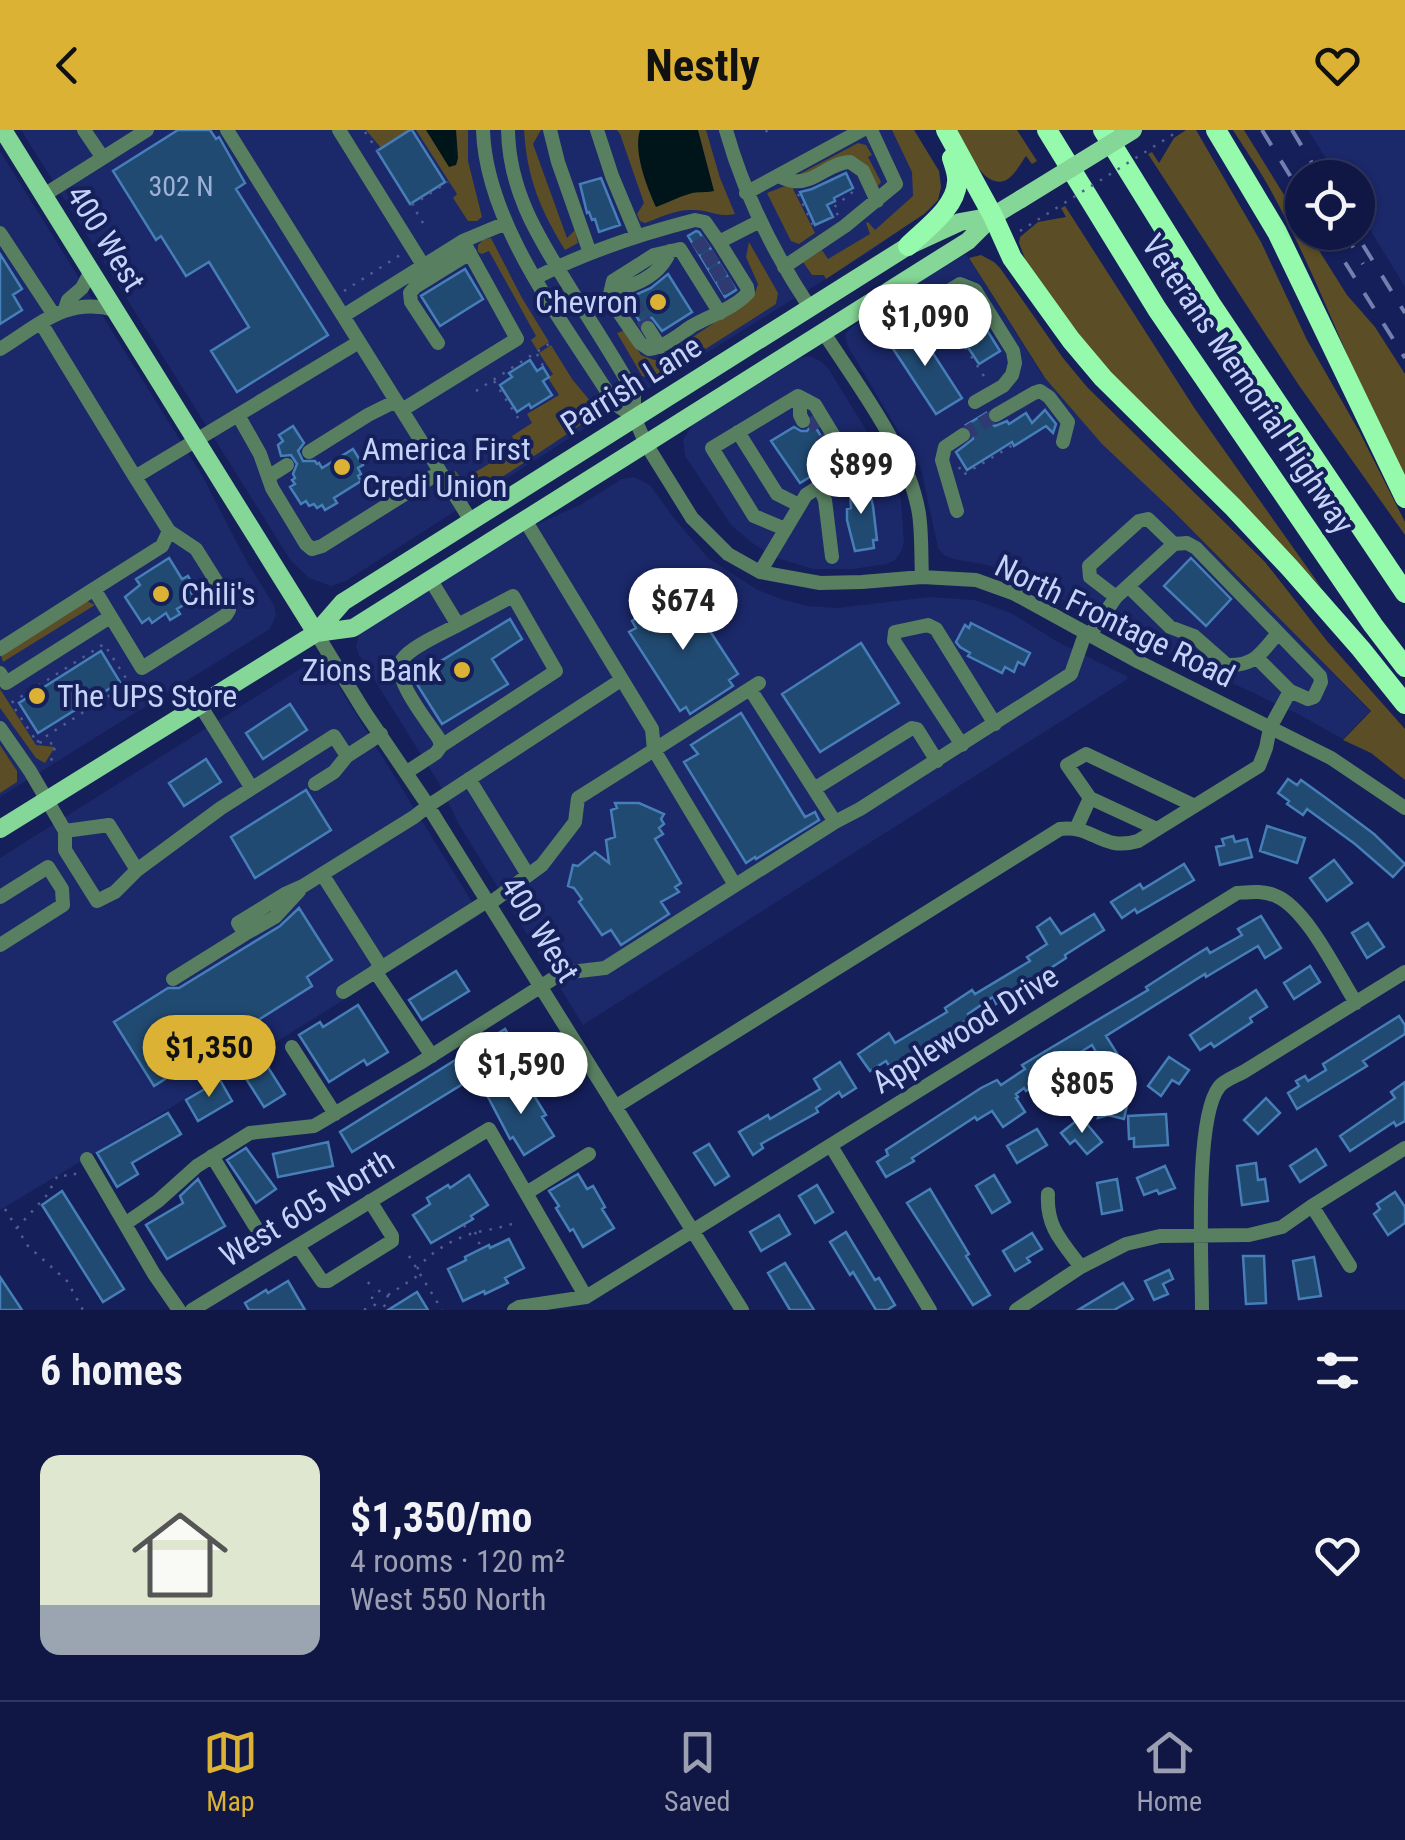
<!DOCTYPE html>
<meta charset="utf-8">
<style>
:root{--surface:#101744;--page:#19204b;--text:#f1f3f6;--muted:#9c9fb2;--line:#30365d;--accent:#dbb233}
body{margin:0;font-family:"Roboto Condensed",sans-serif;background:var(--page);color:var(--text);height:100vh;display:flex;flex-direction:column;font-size:38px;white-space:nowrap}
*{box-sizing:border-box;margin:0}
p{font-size:32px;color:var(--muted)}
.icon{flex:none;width:55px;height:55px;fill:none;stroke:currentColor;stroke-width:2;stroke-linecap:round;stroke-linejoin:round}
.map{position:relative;height:1180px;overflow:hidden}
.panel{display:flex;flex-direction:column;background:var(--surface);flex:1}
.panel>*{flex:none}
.buttons{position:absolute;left:1285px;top:30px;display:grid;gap:20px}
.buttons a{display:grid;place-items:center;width:90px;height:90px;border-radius:50%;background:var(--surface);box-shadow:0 2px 8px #0004,0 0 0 2px var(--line);font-size:50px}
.price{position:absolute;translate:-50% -85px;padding:0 22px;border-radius:35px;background:#fff;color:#222;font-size:32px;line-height:65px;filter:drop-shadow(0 2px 5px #0008)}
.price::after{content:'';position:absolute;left:50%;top:60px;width:30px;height:22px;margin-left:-15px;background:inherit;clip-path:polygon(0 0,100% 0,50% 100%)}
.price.on{background:var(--accent);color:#111}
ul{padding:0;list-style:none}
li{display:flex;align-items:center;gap:30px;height:250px;padding:0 40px}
li span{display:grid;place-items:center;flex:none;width:280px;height:200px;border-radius:20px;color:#555}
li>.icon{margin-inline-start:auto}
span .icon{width:120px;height:120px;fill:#fffc;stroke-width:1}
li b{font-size:42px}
h2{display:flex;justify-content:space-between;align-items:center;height:120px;padding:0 40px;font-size:42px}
header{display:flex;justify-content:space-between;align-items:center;height:130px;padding:0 40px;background:var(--accent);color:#111;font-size:45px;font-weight:700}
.menu{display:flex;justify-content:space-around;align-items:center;height:140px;border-top:2px solid var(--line);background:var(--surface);font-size:28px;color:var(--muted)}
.menu a{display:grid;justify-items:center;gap:5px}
.menu .on{color:var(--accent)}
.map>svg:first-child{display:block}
.built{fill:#1b2869}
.green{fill:#5b4d25}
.water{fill:#001519}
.building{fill:#214a72;stroke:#467eb7;stroke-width:2.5}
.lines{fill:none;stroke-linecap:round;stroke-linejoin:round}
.minor-tunnel{stroke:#303a72;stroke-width:14;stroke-dasharray:14 7;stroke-linecap:butt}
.path{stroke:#525d91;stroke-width:2.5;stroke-dasharray:2.5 8;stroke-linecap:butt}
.minor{stroke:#587f60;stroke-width:14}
.major{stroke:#85d797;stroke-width:18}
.highway{stroke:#96faad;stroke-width:20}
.rail{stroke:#737fae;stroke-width:4;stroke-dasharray:18 18;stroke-linecap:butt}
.path-bridge{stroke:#525d91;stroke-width:2.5;stroke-dasharray:2.5 8;stroke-linecap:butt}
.major-bridge{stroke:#85d797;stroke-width:18}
.poi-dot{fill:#dbb233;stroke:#151f5a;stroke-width:4}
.labels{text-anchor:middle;stroke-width:8;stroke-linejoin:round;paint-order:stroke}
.number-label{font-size:28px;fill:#9db1d6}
.street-label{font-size:32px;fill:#c6d3f8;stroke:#151f5a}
.poi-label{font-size:32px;fill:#c6d3f8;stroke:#151f5a;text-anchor:start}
</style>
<header><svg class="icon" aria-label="back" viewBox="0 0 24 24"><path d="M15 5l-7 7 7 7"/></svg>Nestly<svg class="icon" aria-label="heart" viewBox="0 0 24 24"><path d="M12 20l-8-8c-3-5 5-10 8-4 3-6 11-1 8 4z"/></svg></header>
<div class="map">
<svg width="1405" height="1180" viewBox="0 0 1405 1180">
<rect width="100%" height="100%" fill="#151f5a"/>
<path class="built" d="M21,0H914L939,41L941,56L938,70L930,80L866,124L587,297L346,451L331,456L309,448L291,431Z
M1308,0H1405V157L1358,80V48L1338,47Z
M0,21L203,347L247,432L274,475L276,485L270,499L0,667Z
M966,124L1041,243L1157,365L1370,581L1343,609L1298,584L1116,499L1017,445L987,435L953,429L944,425L938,418L921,339L848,217L845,205L849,199L905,160Z
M810,226L822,232L828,238L895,347L901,370L904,412L901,422L895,430L887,434L853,439H813L780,429L756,416L731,395L685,326L683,310L693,294L800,228Z
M634,347L650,355L674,388L708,428L756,459L781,469L808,476L837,478L929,467L975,470L1011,483L1058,512L1128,547L1126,550L583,895L458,693L440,655L359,525L356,516L359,505L365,499L526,399L580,375L622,349Z
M317,533L330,542L480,785L175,975L0,1080V728L303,537Z"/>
<path class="green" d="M366,0H409L381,18Z
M416,0H468V31L482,87L477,91H468L453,68L457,64Z
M524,0H541L533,14L567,108L575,100L578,113L565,120C540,79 527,48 524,0Z
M617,0H706L720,48L735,84C719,88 709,80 694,80C676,79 661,87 645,93L640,91L637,84L644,73L620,4Z
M892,0H914L939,41L941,57L938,70L924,84L826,149L824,145H812L803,132L822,120L828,129L870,104L866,93L868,92L875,100L913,66L912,42Z
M956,0H1017L1037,31L1032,34L1026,26C1021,33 1013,48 1004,51C982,58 965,15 956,0Z
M1186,0H1196L1261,112L1307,210L1359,301L1405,392V405L1298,254L1148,24L1152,22L1159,33L1174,8Z
M1233,0H1244L1302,94V102L1308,103L1347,165L1375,197L1405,244V354C1357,257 1322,154 1270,59C1259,39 1245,19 1233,0Z
M858,13L866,15L872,25L868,27L881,52L878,56L874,54L863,35L820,40L792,48Z
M785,56H798L793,59L815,103L799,114L791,111L767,63Z
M1065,76L1195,279L1321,457L1094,228L1027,134L1019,113L1020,107L1038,92L1066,87L1061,78Z
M491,108L522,168L549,212L537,220L531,210L536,206L489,121L482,124L478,122V115L483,110Z
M749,112L778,163L776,174L660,248L655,249L642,246L617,203L625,200L641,225L654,230H658L747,171L755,163L758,154L746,127Z
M981,125L994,132L1000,138L1063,228L1087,257L1265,432L1327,511L1405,599V650L1371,623L1343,610L1371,581L1173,381L1102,314L1045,248L969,128Z
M551,215L572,249L591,272L592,284L589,286L590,289L484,359L467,363L461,358L453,342L456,341L462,350L517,317L512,306L532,293L527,284L559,265L548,248L553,244L539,223Z
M87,471L95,475L3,532L1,526L5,522Z
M0,559L36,615L55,617L45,633L36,628L0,578Z
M0,615L17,641V652L0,663Z"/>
<path class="water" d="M426,0H456L458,28L456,35L449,37Z
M640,0H698L714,61C706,63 698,61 689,64C678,67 667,73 656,77C647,57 633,22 640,0Z"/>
<path class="building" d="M178,0H210L216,9L219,7L245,53L236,59L328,205L237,262L211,221L249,197L209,132L186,146L161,106L156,110L113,41Z
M410,0H412L445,52L410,74L377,21Z
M846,43L853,58L834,68L835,71L827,75L833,87L815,95L800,62L812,59Z
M601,48L620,95L599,102L595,89L592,90L589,82L587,83L580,54Z
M696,101L699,102L710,118L736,160L725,167L688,106Z
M0,124L22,159L13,165L22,180L0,194Z
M465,139L483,169L440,196L421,166Z
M668,144L692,182L662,201L652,188H647L640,192L628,173L637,168L635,165L651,158Z
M972,176L1000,221L979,234L950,190Z
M914,194L962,268L936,284L888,211Z
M530,230L537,241L543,237L549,247L543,251L552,265L531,278L529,274L517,282L500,255L512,247L509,243Z
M1045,280L1056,294L1053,303L1046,296L1014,316L1012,312L967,340L956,322L973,309L972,300L966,295L986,283L987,291L995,296L1007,291L1009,294L1026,283L1032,293Z
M813,293L824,311V313L816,319L825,333L816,338L818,342L800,353L771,311L794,297L801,301H807Z
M293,296L304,313L298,321L303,331H315L317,334L319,333L322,338L353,319L363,335L358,338L361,344L358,346L361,351L334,368L337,373L325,380L322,375L317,378L314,374L309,376L306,371L301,374L290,357L295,354L292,350L295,348L293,344L297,334L291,325L281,326L278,315L283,311L279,305Z
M864,350L865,361L869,360L873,376L877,410H873L874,418L855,421L847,390V379L851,378L849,352Z
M169,428L182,449L188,446L194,457L189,460L195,468L177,479L180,484L170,490L166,483L152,493L149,488L142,493L125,467L140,455L136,449Z
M1191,428L1231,469L1206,496L1164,456Z
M675,463L680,471L687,466L738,544L729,550L733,556L690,584L686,577L680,581L629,502L636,498L632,491Z
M510,489L522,509L492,529L508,554L442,594L413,548Z
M971,493L1030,523L1024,535L1018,532L1014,542L1005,537L1002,543L968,526L970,523L960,517L956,512L965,495L969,498Z
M861,513L899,573L820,622L782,564Z
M101,521L120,552L38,603L19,573Z
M290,574L307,600L263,629L246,603Z
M741,583L805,687L815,682L819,690L756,729L755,727L746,733L684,632L698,624L691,615Z
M206,629L221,652L184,676L169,653Z
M1288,649L1297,655L1301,650L1326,668L1374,704L1405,734L1393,747L1355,714L1307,679L1303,685L1287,674L1289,671L1278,663Z
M306,660L331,700L255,748L231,707Z
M615,673H639L664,684L661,689L664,694L659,698L663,704L655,709L681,753L675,757L679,762L661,772L669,784L621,815L611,800L602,805L579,772L582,769L574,758L568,756L573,735L578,736L595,722L609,733L606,710L615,707L611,680L617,678Z
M1267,696L1305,708L1297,733L1260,721Z
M1233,706L1235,712L1247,709L1252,727L1220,735L1216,717L1224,715L1222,709Z
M1334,730L1352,753L1327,771L1310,748Z
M1184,734L1194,750L1137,783L1135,779L1122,788L1111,772L1140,754L1143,759Z
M299,778L332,830L307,847L312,856L154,956L114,892L168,858H179L280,796Z
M1094,784L1104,800L1065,825L1066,828L996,874L993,867L968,884L970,888L891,939L886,931L870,941L858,924L889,903L895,913L947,882L945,878L972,860L975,864L1030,831L1027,827L1047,814L1037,797L1050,788L1061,804Z
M1261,786L1281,818L1265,828L1258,816L1206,847L1205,844L1106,906L1118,925L1103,934L1092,915L1052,940L1053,943L1026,961L1024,958L1016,964L1018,967L1016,968L1025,982L1003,997L992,981L977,990L975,987L912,1028L914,1031L886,1047L877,1032L888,1025L886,1020L981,958L997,950L1001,955L1025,939L1022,935L1148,860L1146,857L1194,826L1207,818L1210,823L1242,805L1238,799Z
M1368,793L1384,817L1367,828L1352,803Z
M1310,836L1320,852L1294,869L1284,853Z
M456,841L469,861L422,890L409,870Z
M1256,860L1267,877L1250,888L1252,892L1214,917L1211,913L1200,920L1190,905Z
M358,875L388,922L367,935L364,930L329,952L299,905L320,892L323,897Z
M1399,886L1405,895V904L1363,931L1367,936L1297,979L1288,963L1299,956L1296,951L1305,946L1308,951L1326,940L1323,934Z
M505,899L518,920L352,1022L340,1002Z
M1169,927L1189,940L1179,954L1172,950L1161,966L1148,956Z
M264,931L285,964L264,977L243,944Z
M840,932L856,958L842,967L839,962L816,978L818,982L761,1014L763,1018L753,1025L739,1002L768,985L770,989L820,959L814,949Z
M517,949L527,967L533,964L546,985L542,987L554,1006L524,1025L513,1007L510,1009L488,967Z
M220,950L232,971L198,991L186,970Z
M1405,952V991L1396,996L1394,992L1350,1021L1340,1006L1395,968L1391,962Z
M1104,961L1129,966L1124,989L1108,985L1098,988Z
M1266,968L1280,983L1258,1004L1244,990Z
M168,983L181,1004L132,1033L138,1044L117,1057L97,1023Z
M1166,984L1168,1015L1134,1017V1008L1129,1009L1128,986Z
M1081,987L1102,1012L1087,1024L1075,1010L1070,1014L1061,1003Z
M1037,999L1047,1015L1017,1033L1007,1016Z
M328,1012L333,1036L278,1047L273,1024Z
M709,1014L729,1046L715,1055L694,1023Z
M246,1018L276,1059L256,1073L227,1030Z
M1316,1019L1326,1035L1300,1052L1290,1036Z
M1256,1033L1258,1050L1265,1049L1268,1071L1242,1075L1237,1036Z
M1165,1036L1175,1058L1159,1064L1157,1060L1144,1065L1137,1048Z
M578,1044L587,1059L593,1056L605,1077L602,1079L614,1098L583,1117L573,1099L570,1101L556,1078L559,1076L549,1061Z
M469,1045L488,1075L471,1086L473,1089L431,1113L413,1085L430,1074L427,1068L448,1055L450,1058Z
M994,1045L1010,1072L992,1083L976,1056Z
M198,1049L225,1096L167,1129L146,1095L183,1073L180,1066Z
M1117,1049L1122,1080L1102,1084L1097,1053Z
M817,1055L833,1082L815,1093L799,1066Z
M930,1059L969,1124L966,1126L990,1165L973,1175L907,1073Z
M62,1061L124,1159L103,1172L42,1075Z
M1395,1062L1405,1077V1093L1388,1105L1374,1084L1380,1079L1377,1074Z
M779,1085L790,1104L761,1121L750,1102Z
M846,1102L875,1150L879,1148L895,1175L887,1180H876L853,1142L850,1145L830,1112Z
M1032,1103L1042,1119L1027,1128L1030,1132L1015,1141L1003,1121Z
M509,1109L524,1138L505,1148L508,1153L485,1164L484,1161L463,1171L448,1139L466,1130L465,1127L489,1115L490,1118Z
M1243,1126H1264L1266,1173L1246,1174Z
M1314,1127L1321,1166L1299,1169L1293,1131Z
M785,1133L814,1180H790L768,1143Z
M1169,1140L1173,1149L1163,1154L1168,1164L1154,1170L1145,1151Z
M0,1147L22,1180H0Z
M288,1151L305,1180H249L245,1173L266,1160L268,1163Z
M1123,1153L1133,1169L1114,1180H1078Z
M417,1162L428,1180H388Z"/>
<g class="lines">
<path class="minor-tunnel" d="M695,119L707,111
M704,132L716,125
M712,146L724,139
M720,159L733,152
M632,171L648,198
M810,287L826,312
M963,305L996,285"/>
<path class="path" d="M766,0L770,8
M365,2L378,21
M798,64L814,97
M411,73L423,93
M412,75L448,52
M838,85L833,78L855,60
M344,161L400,125
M943,182L987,251
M935,208L951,198
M537,224L546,242
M494,251L518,288
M476,261L552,212
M959,337L963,345L1018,312
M37,612L129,553L104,514L11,573L37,612L56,614L51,631
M5,1079L28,1116L67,1151L83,1180
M464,1095L469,1103
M17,1098L47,1065L58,1045L73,1046L77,1042
M475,1102L481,1118
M409,1126L442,1180
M417,1139C431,1121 456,1107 478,1102C492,1099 504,1097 517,1092
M368,1152L374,1161
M372 1169a8 8 0 1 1 16 0a8 8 0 1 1-16 0Z
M388,1165L419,1145
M364,1180L372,1175"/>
<path class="minor" d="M84,0L103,28
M227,0L471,391
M339,0L423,135
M483,0C486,96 566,195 615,274L634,287
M508,0C509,58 535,102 565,150C588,188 613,225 634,263V287L646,314L692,388L728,424L760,442L820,453L862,452L922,447L976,450L1015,464L1139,532L1331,628L1405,678
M550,0L558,32L590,123
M597,0L612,46L637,106
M726,0C744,64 773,122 810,178
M778,46C783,48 788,51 794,51C814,54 830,32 850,32L863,41L877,71
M746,63L862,0
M44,65L147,0
M0,103L54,185
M784,137L845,96L896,54L871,0
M535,148C586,122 640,104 695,90L705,92L719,112L760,91
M623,158C644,152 662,141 670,121
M609,168L613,151L654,125L680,119L720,183
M65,179L68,170L82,158L91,141
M918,180L960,154L975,160L1013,221L1015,233L1012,245L1003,256L975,272
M585,183L609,168L640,213L649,219C665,217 678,205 692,196C711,185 733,179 748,163L747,157L719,112
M343,186L463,111L506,93
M41,193L135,347
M648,198L660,217
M824,203C858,256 909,321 919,384C922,404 921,426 922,447
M438,213L411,172L410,163L415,157L470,123
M0,219C39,195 67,166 115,180
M800,269V285L803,291
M402,280L517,209L463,111
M238,285L260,324L272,358L306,414L312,419L322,416L440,342
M996,285L1034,263L1040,261L1049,267L1068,292L1063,312
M738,302L777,364L799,375
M309,322L368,285L396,271
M268,347L287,335
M819,356L825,370L832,427
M957,381L942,330L945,317L963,305
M525,390L652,599L654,620L759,553
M785,399L754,386L712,318L798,266L815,275L835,308V326L843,340
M760,442L806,365L891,310
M1128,456L1170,497L1194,506L1227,535C1255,536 1261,523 1278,503
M94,459L162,416L169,401
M316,503L364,581L423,668L742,1180
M1089,506L1116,467L1174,414L1148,389L1139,391L1089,436L1090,447L1116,467
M0,519L94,459L142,538L226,485L229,480L228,470L196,419L169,401L135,347L359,212
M1257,528L1290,561
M0,543L6,553L110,487
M750,559L835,692
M200,575L251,657
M0,598L30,641L65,701L109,695L137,740L221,678L334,606L347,626
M962,615L894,511L895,502L928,495L936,499L995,594
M441,616L556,541L513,466L458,495
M407,642L436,623L441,616L439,609C429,593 391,548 402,530C410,517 445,502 458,495L430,449
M469,649L528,745
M315,654L334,642L347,626L381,604
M814,659L912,598L917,599L937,631
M1076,699L1090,668
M1157,699L1090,668L1067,635L1086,624L1195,676
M65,701V720L97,771L115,762L137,740
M322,744L381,837
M0,767L48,737L62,759L63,775L0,815
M489,774L542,735L575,692L578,668L654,620L735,755
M245,804L275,787L299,761
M375,841L432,926
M173,849L245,804L238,793L285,764L303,756L414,687L428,676L621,550
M343,862L487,771
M292,917L335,984
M615,977L1060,699C1093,694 1101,722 1138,711L1259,636L1266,618L1270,598L1290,561L1308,569L1314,567L1321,552L1320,546L1196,418L1187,413L1174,414
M831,1016L930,1180
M212,1026L255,1096
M87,1029L154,1144L179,1180
M528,1062L589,1024
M1048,1064C1046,1097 1062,1112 1081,1137
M1312,1076L1350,1136
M125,1094L158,1071L197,1036L250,1003L314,996L420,933L562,843L605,838L835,692L860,679L1071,544L1085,504
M298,1116L322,1151H328L392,1111V1106L370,1071
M192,1180L489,999L586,1167
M514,1180L519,1177L586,1167L1237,763C1250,762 1263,760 1276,766C1307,779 1337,843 1356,873
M1016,1180L1081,1137L1126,1114L1160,1106L1249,1105L1282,1097L1312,1076L1405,1018
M1202,1180C1202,1135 1194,989 1219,957C1224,950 1237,946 1245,941L1405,842"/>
<path class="major" d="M3,0L316,503
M316,503L353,498L968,111L993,86L1021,69
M0,699L316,503L343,472L908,116L960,92L993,86"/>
<path class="highway" d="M946,0L993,86L1012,128L1071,210L1103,248L1233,377L1290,438L1361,519L1405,574
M1047,0L1157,179L1373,495L1405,537
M1103,0L1211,174L1405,463
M1216,0L1277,102L1405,368
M908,116C925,99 956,78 957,52C958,44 954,35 952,28"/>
<path class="rail" d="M1262,0L1302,65
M1292,0L1321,48
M1326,102L1405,228
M1344,102L1363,134
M1363,115L1405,183"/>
<path class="path-bridge" d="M1020,101L1180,0"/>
<path class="major-bridge" d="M1021,69L1133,0"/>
</g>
<g class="poi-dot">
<circle cx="658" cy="172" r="10"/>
<circle cx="342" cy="337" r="10"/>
<circle cx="161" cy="464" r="10"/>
<circle cx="462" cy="540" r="10"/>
<circle cx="37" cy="566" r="10"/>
</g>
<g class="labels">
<g class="number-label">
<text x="181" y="66">302 N</text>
</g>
<g class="street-label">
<text transform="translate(106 108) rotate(58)" y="11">400 West</text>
<text transform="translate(1248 254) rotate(56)" y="11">Veterans Memorial Highway</text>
<text transform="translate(631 255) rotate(-32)" y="11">Parrish Lane</text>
<text transform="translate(1115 491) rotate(26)" y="11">North Frontage Road</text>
<text transform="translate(540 799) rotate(58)" y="11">400 West</text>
<text transform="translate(965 899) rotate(-32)" y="11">Applewood Drive</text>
<text transform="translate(307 1078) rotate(-31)" y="11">West 605 North</text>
</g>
<g class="poi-label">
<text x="638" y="183" text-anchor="end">Chevron</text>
<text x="362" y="330">America First<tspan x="362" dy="37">Credi Union</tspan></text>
<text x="181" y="475">Chili's</text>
<text x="442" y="551" text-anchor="end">Zions Bank</text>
<text x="57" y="577">The UPS Store</text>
</g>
</g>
</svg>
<div class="buttons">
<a><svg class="icon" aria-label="locate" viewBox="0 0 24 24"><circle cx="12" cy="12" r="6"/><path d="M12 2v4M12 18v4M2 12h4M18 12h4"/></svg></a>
</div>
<b class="price" style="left:925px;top:239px">$1,090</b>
<b class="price" style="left:861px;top:387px">$899</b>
<b class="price" style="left:683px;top:523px">$674</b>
<b class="price on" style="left:209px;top:970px">$1,350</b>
<b class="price" style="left:521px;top:987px">$1,590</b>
<b class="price" style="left:1082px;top:1006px">$805</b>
</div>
<section class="panel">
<h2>6 homes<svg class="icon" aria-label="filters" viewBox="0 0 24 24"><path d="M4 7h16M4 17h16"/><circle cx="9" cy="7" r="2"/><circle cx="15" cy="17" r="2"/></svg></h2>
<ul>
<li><span style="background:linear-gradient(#dfe7d0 75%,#9aa5b1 0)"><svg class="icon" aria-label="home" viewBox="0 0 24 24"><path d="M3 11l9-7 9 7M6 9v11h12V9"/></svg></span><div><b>$1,350/mo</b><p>4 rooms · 120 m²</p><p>West 550 North</p></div><svg class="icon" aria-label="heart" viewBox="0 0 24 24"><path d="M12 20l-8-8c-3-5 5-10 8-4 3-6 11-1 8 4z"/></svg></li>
</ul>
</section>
<nav class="menu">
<a class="on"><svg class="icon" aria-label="map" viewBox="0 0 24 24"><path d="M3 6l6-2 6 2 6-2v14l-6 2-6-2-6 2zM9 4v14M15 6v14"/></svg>Map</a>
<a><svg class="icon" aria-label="saved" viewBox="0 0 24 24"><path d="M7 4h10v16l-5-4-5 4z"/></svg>Saved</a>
<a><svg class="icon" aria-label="home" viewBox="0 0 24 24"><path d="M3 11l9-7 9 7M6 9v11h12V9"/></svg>Home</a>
</nav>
